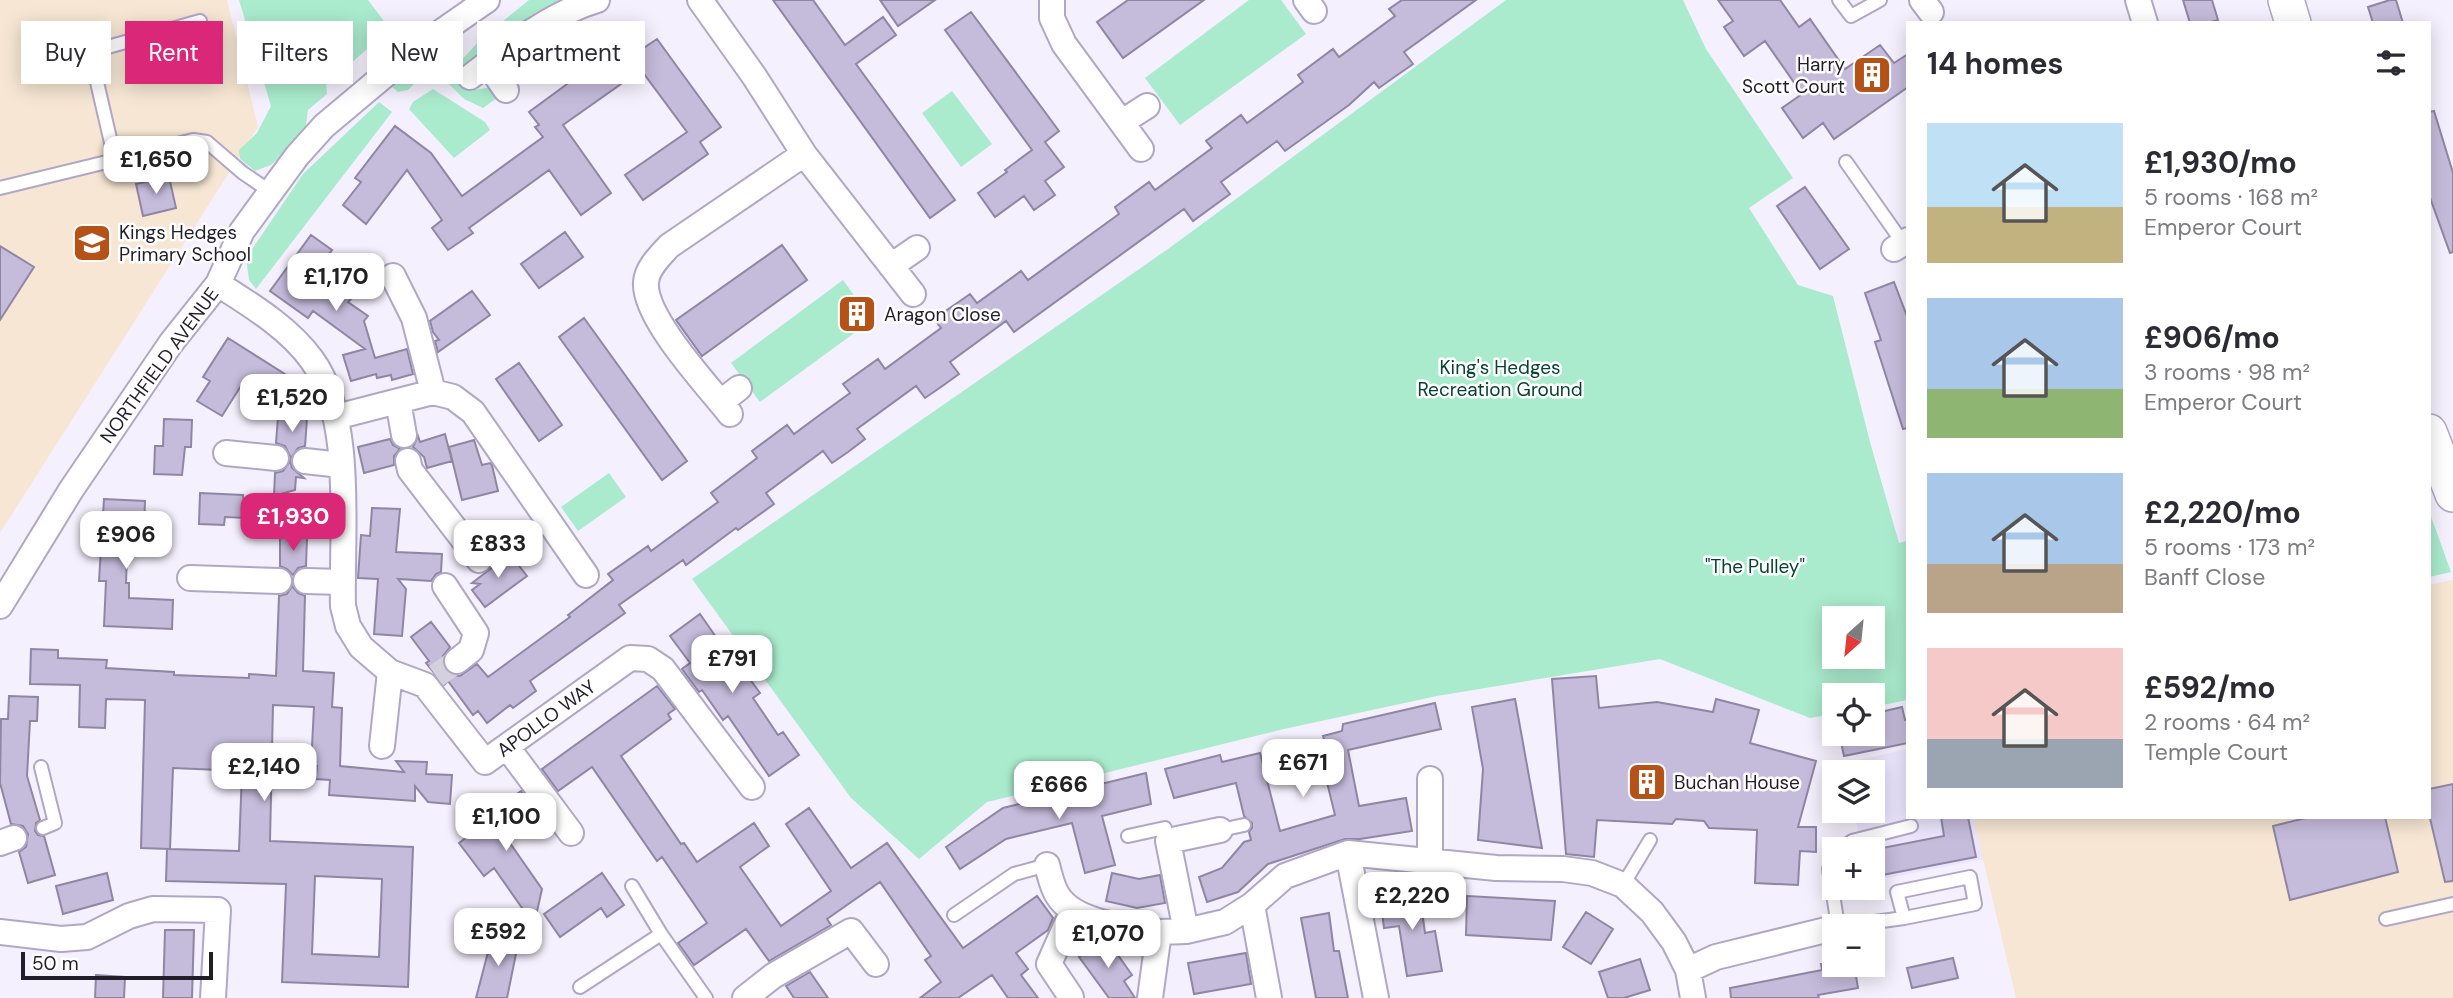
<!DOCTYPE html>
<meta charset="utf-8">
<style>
:root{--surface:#fff;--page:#f2f2f3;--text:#2b2b33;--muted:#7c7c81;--accent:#db2777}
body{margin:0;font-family:"DM Sans",sans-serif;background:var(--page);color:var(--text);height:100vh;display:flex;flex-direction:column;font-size:26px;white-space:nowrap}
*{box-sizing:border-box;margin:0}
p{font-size:23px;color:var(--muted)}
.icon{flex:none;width:38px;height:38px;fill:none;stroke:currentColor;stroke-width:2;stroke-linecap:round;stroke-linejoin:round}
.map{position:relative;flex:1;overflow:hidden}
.sheet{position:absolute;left:1906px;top:21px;width:525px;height:798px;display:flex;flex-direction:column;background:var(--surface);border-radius:0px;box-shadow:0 4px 18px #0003}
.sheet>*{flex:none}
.top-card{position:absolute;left:21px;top:21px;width:665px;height:63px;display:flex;gap:14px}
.needle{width:46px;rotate:207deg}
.controls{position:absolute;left:1822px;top:606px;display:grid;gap:14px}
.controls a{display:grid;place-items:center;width:63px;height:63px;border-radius:0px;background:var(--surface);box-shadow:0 4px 18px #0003;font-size:35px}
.scale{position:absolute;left:21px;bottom:18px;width:192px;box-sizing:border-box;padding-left:7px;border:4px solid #211d29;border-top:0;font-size:19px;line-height:24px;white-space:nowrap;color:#211d29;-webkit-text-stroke:5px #fff;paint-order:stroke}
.price{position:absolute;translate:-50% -60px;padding:0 16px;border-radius:14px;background:#fff;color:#222;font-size:23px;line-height:46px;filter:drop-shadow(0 2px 4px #0008)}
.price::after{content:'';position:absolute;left:50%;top:42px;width:21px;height:16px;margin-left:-10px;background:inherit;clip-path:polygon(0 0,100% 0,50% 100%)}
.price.on{background:var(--accent);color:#fff}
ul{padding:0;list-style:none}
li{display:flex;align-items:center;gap:21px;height:175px;padding:0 21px}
li span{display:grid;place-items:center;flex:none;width:196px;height:140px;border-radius:0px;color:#555}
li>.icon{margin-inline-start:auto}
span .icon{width:84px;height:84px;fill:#fffc;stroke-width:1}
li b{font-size:30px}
h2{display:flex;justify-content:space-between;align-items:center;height:84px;padding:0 21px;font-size:30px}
.pill{padding:0 24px;border-radius:0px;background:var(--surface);box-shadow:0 4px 18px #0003;font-size:24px;line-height:63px}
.pill.on{background:var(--accent);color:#fff}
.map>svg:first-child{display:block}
.built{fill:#ebe5fd}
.education{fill:#f6e6d3}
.green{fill:#aaebcd;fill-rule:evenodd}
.building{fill:#c5bbdb;stroke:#8f86a4;stroke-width:2;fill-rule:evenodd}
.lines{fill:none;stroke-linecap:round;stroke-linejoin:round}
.street-tunnel{stroke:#d4d0dd;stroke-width:24;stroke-dasharray:24 12;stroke-linecap:butt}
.lane-casing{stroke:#b0a7c6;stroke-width:16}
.street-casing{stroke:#b0a7c6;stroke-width:28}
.secondary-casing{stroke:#b0a7c6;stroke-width:38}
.lane{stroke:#fff;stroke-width:12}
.street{stroke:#fff;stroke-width:24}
.secondary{stroke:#fff;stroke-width:35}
.labels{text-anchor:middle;stroke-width:5;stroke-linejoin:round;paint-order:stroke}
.poi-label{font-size:19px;fill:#211d29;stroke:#fff;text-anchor:start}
.street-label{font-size:19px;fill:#211d29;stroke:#fff}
.park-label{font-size:19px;fill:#06432f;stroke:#fff}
</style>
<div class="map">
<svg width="2453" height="998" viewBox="0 0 2453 998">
<rect width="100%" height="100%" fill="#f4f0fd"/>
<path class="built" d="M1907,749L1908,817H1973L1984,859L1873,881L1872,849H1863L1853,810H1872V772H1844L1842,764Z"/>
<path class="education" d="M0,0H227L258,127L0,533Z
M2453,580V998H2016L1973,817H2429V585Z"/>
<path class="green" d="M239,0H368L390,29L326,85L327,94L308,110L305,133L271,165L255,171L240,159L239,150L257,133L271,106Z
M529,0H559L456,73L468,91L491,87L501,95L483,108L464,99L444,79L481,39Z
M1249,0H1281L1306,34L1180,125L1145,78Z
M1506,0H1683L1706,49L1793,178L1749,208L1798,285L1833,296L1870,442L1899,543L1907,541V700L1873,707L1872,695H1834V714L1810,718L1660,659L1437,696L1284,729L987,802L919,859L851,798L692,579L1168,249ZM1834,618H1872V656H1834Z
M459,30V39L408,90L398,92L389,84Z
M433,89L485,122L490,130L454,158L409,109L413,102Z
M952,91L992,144L961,167L922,113Z
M379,102L392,112L256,289L249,280L246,258L303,174Z
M843,280L856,298L842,309L857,331L760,402L731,363Z
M609,473L626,497L578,531L561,507Z
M2429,511L2451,572L2429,577Z"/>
<path class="building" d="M773,0H813L845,45L883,17L896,35L856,64L955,200L930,218Z
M880,0H935L898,26Z
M1128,0H1204L1123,58L1097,22Z
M1402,0H1476L1404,52L1413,64L1393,78L1379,88L1374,82L1349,105L1285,151L1277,141L1221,182L1230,194L1193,221L1184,209L1014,332L1006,321L950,362L959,374L941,387L925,398L916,386L857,429L865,439L848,452L832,463L823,451L766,493L774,504L738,530L736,528L686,565L683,560L619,605L625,613L530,681L536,691L513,708L510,705L487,723L478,711L473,715L448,681L444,685L426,663L429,661L411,637L431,622L450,647L443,656L442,664L446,671L452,675L460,676L477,664L488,677L570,617L568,615L613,580L608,574L648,546L651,551L718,502L711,493L757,458L752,451L787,425L794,434L821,414L850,393L843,384L878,359L885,369L941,328L934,319L970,294L977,303L1021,271L1028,280L1119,214L1115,207L1149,182L1155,190L1212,148L1206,141L1241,115L1247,123L1303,82L1298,75L1333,49L1339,57L1395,16L1389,9Z
M1718,0H1780L1799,27L1810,19L1845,69L1880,45L1894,63L1908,54V87L1834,139L1823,123L1803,138L1782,108L1802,94L1765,41L1744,56L1724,27L1733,21Z
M2183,0H2212L2218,20L2207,23H2190Z
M2390,0H2396L2403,23H2373L2368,7Z
M971,12L1059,131L1045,142L1064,167L1045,181L1055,195L1034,210L1024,196L995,217L978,193L1007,172L1005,170L1032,150L945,30Z
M657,39L721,127L700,142L708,154L643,200L625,175L687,132L641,70L563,125L611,193L581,215L549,170L469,228L473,233L448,250L432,228L442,220L407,170L366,224L343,205L361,182L355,178L395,126L431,153L462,196L543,137L535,127L539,125L529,112L604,57L606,61L618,51H639Z
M2434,111L2453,173V252L2450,253L2429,195V112Z
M169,177L176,208L143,216L136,184Z
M1805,187L1849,249L1820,269L1777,206Z
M565,232L583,257L539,288L521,264Z
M311,235L332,250L315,273L351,299L348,302L368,316L364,321L375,358L407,349L413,374L392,380L391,375L377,378L376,374L351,381L343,355L365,349L313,311L308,318L270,291Z
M782,245L807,280L702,356L676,320Z
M0,246L34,267L0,320Z
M1894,282L1908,319V428L1903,429L1875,342L1881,340L1865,293Z
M472,291L490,315L438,352L435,341L439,340L433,332L430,321Z
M584,318L687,461L662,480L559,337Z
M228,338L288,376L273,399L244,381L222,416L197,401L210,381L203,377Z
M519,363L562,425L539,441L496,379Z
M278,417L307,419L305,446L298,448L291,458L285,446L276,443Z
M164,419L192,420L191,447H185L182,475L154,474L155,446H163Z
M445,434L452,461L427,468L424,457L413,447L418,436L420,442Z
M390,439L393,445L400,449L394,456V465L364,473L358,447Z
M474,440L482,465L490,463L492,465L498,491L462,500L449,447Z
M290,461L292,468L304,478L296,477L295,490L274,496L275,473L283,471Z
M200,493L243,495L246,518L225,517L224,525L199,524Z
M104,499L145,501L144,528H128L126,583H129V598L173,600L172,629L104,626L106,581H99Z
M372,508L400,509L396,552L442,554L441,572L436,574L431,581L398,579L406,589L402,636L374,634L378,579L358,578L361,535L370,536Z
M280,537L307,538L306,566L298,568L293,575L287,569L280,566Z
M510,554L527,576L485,607L472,590L480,584L472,583Z
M292,586L298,593L305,596L303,671L334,673L332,707L342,708L340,766L404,772L396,761L427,762L426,774L452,775L450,804L428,802L415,786V801L329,795L330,780L316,779L317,766H311L314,707L273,705L270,841L413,847L408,987L282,982L286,884L166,881L167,849H170L141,848L145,700L106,699L105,728L79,727L80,685L30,684L31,649L58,650V658L107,660L106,668L174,672V675L249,678V674L276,676L279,596L287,594ZM173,768L242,771L239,851L170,849ZM315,876L382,879L379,957L312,954Z
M700,614L716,637L711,641L736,676L744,671L760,693L753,698L778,735L783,732L799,755L769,776L728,716L723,720L702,690L699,692L682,669L690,663L670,636Z
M1596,676L1599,708L1657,702L1713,712L1716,699L1759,710L1750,743L1816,761L1798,827H1816V852L1800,851L1798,885L1755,883L1757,830L1709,828L1704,821L1676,819L1672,824L1597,820L1594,857L1566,854L1552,679Z
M657,686L675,709L668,714L671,719L621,756L681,844L684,843L697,862L754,823L769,846L740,867L781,926L831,891L786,824L809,808L851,868L887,843L963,948L1037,896L1053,918L1048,930L1016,953L1028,969L1021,975L1038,998H1008L992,975L958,998H920L941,982L925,960L931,956L880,882L827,919L831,925L769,961L746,929L694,965L678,943L707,923L662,857L657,861L592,767L558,791L542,769Z
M9,696L38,697L37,721H30L27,776L40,820L36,823L35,831L38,835L44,836L55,875L28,883L19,852L26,847L28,834L23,826L11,824L0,783L1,719H8Z
M1515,699L1542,848L1478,840L1483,769L1472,707Z
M1435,703L1441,729L1348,750L1359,806L1406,798L1412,831L1360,839H1345L1268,864L1238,892L1207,902L1199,877L1222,868L1244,842L1251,840L1249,832L1252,828V823L1244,816L1236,783L1174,798L1165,769L1220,755L1222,762L1260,753L1280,831L1335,815L1323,766L1331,764L1323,736L1342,731L1343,724Z
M1902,707L1905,720L1908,719V743L1844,756L1839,733H1872V714Z
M1146,773L1151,804L1102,816L1115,865L1085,873L1072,823L1006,839L960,869L946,847L1003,808Z
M2453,784V881L2445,882L2429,814V789Z
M521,791L538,813L505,836L542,889L534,925L494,868L484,876L459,843L507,808L498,807Z
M1941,817H1968L1976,857L1872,877V850L1944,836Z
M2310,817H2385L2398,872L2290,900L2273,826Z
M107,873L113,900L63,914L56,886Z
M602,873L624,905L607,917L601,908L560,937L544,914Z
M1112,873L1139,879L1160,875L1165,903L1137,908L1106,901Z
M1419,889L1425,933L1435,931L1442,971L1407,976L1399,926L1384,928L1380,895Z
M1467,896L1555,901L1551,940L1466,935Z
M1586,912L1613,929L1591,964L1563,947Z
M1329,913L1334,951H1339L1348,998H1316L1301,918Z
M165,930H194L192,998H163Z
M493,933L519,939L507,998H476Z
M1106,938L1132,975L1124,981L1135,998H1109L1079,957Z
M1246,953L1251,984L1194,994L1188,963Z
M1953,958L1958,978L1912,988L1907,968Z
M1640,959L1650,990L1624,998H1608L1599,972Z
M1821,964H1854L1858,988L1818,995L1819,998H1731L1730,988L1822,970Z
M810,972L828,998H794L786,986Z
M96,975L125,977L124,998H95Z"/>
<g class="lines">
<path class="street-tunnel" d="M436,676L457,661"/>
<g class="lane-casing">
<path id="lane" d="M1839,0L1851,16L1880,0
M200,21L90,52L115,160L193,140L207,142L243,173L271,192
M1846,162L1903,243
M0,188L115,160
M41,767L55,823L43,828
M1220,830L1244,825
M1128,836L1165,828L1168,841
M1841,849L1852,841L1911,826
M1834,856L1829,869L1838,926
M1623,885L1650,840
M632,886L661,934L706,998
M954,915L1014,874L1047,865
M2386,919L2453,904
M1845,926L1904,918L1975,904L1970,877L1897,892L1904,918
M580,987L661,934"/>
</g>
<g class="street-casing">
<path id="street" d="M700,0L754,76L804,154L913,294
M1052,0V18L1064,44L1141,149
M1306,0L1314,11
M1922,0L1931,12
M2138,0L2145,23
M488,64L506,90
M470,77C509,47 550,14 597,0
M1122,122L1147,106
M1894,249L1908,240
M891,266L917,248
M393,276L414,318L433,392
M218,284C251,305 289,328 312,360C355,419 341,536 343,606L348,626L361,647L390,672L425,685L485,762L630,658L648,659L663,669L752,787
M398,401L404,435
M721,402L739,388
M730,414C708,386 643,317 646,282C647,268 660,256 669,246L804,154
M336,417L433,392L453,397L473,412L586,575
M226,453L276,458
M305,461L341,465
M408,461L410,470L479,560
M190,578L279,581
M306,581L342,582
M445,586L476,633L471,650L457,661
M0,606L71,490L171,343L218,284L242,231L297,156L324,126L411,53L487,0
M382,746L390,672
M507,747L571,833
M1430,779V861
M0,843L14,838
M1348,853L1376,998
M1047,865C1050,876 1052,887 1058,896C1076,924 1129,927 1159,932
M1252,905L1269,998
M1186,931L1168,841L1220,830
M0,932L61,939L87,937L129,916L153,909L218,910L213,998
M1688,970L1716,957L1834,928
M1071,997L1049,964L1072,912
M745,998L773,976L851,931L876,964
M1150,998L1159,932L1186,931L1225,922L1252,905L1285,876L1348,853L1496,868L1563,869L1592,873L1623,885L1652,912L1674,942L1688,970L1693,998"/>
</g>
<g class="secondary-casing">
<path id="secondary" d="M2286,0L2293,23
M2429,432L2453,494"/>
</g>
<use href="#lane" class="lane"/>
<use href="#street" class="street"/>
<use href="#secondary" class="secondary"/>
</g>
<defs>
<g id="building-square" transform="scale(2.0125)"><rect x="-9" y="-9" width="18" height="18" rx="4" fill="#b45217" stroke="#fff"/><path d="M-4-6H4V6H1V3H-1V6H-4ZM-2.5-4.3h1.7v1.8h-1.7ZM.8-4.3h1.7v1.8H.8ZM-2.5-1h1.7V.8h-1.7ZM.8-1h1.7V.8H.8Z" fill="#fff"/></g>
<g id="school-square" transform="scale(2.0125)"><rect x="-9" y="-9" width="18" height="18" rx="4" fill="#b45217" stroke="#fff"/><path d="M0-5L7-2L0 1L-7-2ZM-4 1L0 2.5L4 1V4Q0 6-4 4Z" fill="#fff"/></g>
</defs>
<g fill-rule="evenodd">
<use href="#building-square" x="1872" y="75"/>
<use href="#school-square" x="92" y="243"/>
<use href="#building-square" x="857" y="314"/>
<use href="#building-square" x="1647" y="782"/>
</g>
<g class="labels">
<g class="poi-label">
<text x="1845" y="71" text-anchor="end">Harry<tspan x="1845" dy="22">Scott Court</tspan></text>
<text x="119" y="239">Kings Hedges<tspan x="119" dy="22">Primary School</tspan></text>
<text x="884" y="321">Aragon Close</text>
<text x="1674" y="789">Buchan House</text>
</g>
<g class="street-label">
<text transform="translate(159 365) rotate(-54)" y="7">NORTHFIELD AVENUE</text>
<text transform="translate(546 718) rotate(-36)" y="7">APOLLO WAY</text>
</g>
<g class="park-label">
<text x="1500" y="374">King's Hedges<tspan x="1500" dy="22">Recreation Ground</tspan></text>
<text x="1755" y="573">"The Pulley"</text>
</g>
</g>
</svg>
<div class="controls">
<a><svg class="needle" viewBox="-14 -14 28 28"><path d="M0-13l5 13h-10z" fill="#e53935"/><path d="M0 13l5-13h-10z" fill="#7c7c81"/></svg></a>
<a><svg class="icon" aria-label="locate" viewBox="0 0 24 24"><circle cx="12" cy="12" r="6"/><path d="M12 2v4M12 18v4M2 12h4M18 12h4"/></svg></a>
<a><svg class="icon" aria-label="layers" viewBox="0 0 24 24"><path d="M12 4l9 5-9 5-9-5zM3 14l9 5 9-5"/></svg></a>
<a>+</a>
<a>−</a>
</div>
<div class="scale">50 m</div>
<b class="price" style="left:156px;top:196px">£1,650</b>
<b class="price" style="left:336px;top:313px">£1,170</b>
<b class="price" style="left:292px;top:434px">£1,520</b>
<b class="price on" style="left:293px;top:553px">£1,930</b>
<b class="price" style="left:126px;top:571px">£906</b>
<b class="price" style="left:498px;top:580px">£833</b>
<b class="price" style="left:732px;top:695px">£791</b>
<b class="price" style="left:1303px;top:799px">£671</b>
<b class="price" style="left:264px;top:803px">£2,140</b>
<b class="price" style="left:1059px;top:821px">£666</b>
<b class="price" style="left:506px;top:853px">£1,100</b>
<b class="price" style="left:1412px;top:932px">£2,220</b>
<b class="price" style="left:498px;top:968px">£592</b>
<b class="price" style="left:1108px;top:970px">£1,070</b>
<div class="top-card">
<a class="pill">Buy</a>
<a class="pill on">Rent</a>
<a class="pill">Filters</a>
<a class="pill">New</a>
<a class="pill">Apartment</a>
</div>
<section class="sheet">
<h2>14 homes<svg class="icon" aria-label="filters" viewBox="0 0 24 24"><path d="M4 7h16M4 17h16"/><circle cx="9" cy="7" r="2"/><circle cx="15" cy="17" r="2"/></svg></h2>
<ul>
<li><span style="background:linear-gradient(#bfe0f5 60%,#c2b280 0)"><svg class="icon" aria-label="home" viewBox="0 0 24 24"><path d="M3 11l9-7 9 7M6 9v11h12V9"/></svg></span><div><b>£1,930/mo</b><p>5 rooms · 168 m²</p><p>Emperor Court</p></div></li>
<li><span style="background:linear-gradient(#a9c7e8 65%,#8fb573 0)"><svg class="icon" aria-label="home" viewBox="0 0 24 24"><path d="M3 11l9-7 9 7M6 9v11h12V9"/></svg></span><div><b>£906/mo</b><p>3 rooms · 98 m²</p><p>Emperor Court</p></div></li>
<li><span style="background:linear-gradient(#a9c7e8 65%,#b9a48a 0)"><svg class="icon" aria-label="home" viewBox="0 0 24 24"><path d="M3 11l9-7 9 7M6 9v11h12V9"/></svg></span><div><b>£2,220/mo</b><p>5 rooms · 173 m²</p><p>Banff Close</p></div></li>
<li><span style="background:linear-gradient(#f6c9c9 65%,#9aa5b1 0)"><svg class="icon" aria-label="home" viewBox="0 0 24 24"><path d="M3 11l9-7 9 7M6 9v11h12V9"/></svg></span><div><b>£592/mo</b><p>2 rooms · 64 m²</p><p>Temple Court</p></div></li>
</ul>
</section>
</div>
